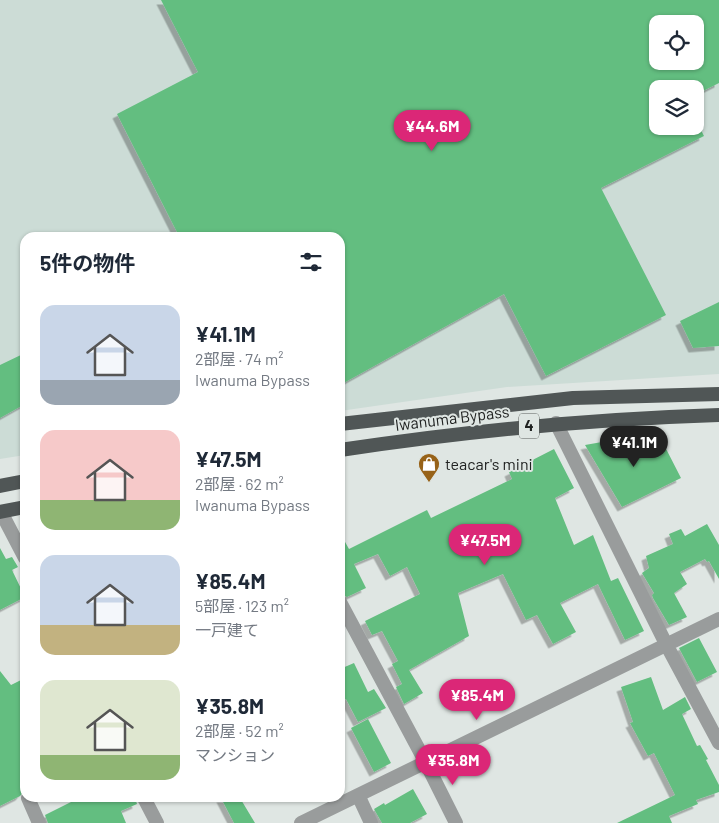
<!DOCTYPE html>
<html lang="ja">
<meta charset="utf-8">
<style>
:root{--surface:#fff;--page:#f2f2f3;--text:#1f2937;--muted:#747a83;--accent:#db2777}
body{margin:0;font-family:Barlow,"Noto Sans JP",sans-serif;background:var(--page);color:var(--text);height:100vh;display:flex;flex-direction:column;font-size:19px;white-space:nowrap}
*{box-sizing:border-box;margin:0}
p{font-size:16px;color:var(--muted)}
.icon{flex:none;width:28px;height:28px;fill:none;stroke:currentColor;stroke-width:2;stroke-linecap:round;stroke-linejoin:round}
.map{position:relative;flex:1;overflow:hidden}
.side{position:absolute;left:20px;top:232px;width:325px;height:570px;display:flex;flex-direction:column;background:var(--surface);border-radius:15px;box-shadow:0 1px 4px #0004}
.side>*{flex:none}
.buttons{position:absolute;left:649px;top:15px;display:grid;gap:10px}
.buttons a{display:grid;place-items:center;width:55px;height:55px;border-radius:10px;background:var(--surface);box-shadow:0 1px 4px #0004;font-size:25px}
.price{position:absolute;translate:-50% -42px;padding:0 11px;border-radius:18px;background:var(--accent);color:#fff;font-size:16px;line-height:32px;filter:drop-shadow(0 1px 2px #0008)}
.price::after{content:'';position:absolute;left:50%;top:30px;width:15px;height:11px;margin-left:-8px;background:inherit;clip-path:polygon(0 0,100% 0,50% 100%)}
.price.current{background:#222;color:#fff}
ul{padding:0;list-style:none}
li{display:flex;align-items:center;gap:15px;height:125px;padding:0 20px}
li span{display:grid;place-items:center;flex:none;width:140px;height:100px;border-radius:15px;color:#555}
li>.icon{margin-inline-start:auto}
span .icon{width:60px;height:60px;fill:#fffc;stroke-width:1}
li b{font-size:21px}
h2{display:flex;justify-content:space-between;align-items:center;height:60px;padding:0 20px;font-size:21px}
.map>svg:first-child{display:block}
.built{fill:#ccdcd6;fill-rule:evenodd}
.building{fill:#64be80;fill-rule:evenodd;filter:url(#shadow)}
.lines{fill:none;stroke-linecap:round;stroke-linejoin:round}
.minor{stroke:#999c9c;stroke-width:14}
.trunk{stroke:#505656;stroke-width:14}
.labels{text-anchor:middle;stroke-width:4;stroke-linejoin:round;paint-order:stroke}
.shield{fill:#dfe6e3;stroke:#595d5b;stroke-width:1}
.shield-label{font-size:15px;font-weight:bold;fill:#202221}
.street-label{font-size:16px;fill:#202221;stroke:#dfe6e3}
.poi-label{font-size:16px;fill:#202221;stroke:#dfe6e3;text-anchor:start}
</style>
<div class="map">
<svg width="719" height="823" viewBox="0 0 719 823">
<defs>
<filter id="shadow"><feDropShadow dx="-4.5" dy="4.5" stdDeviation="0" flood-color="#0004"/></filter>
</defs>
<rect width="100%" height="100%" fill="#dfe6e3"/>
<path class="built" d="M0,0H719V374L507,387L340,411V238H25V455L0,459ZM658,24H695V61H658ZM658,89H695V126H658Z"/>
<path class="building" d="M161,0H719V83L695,95V89H658V126H699L704,136L601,188L666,315L546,376L504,294L340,385V238H180L117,114L198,72ZM658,24H695V61H658Z
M719,302V346L693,348L680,321Z
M25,353V404L0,418V365Z
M630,437L639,448L661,439L681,478L622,507L585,445Z
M554,449L574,488L555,498L574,545L593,535L611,581L618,578L644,631L625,640L598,584L560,603L576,632L553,644L537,615L526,620L503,574L458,593L469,636L409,670L423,693L404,704L396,687L402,684L392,664L398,661L382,631L372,635L365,621L420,594L407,567L390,576L378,554L354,564L366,588L347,597L340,593V533L349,549L427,510L431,518L512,479L509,472Z
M707,524L719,545V579L709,561L707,562L705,559L680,572L687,584L674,593L687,617L669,625L653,598L652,595L654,593L642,573L649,568L646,556L673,544L669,534L681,529L685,536Z
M0,548L6,559L12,557L18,567L12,570L25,597L0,610Z
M699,638L717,672L697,682L679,648Z
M354,663L368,692L374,689L386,708L358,722L346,699L340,702V669Z
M0,671L11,685L25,678V790L20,796L0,806Z
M651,677L663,710L685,697L691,709L682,714L697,746L700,745L708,759L706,760L719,785V792L696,800L698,804L669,816L672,823H617L675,795L654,753L648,756L630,723L633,722L621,687Z
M368,719L391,763L374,772L351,728Z
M413,789L427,814L410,823H382L374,809L384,803L385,805Z
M79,798H135L137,804L121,811L126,823H48L45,815Z
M221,798H240L255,823H234Z"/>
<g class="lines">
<path class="minor" d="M556,423L666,644L719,743
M1,512L25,558
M340,602L425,761L456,823
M358,795L371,823
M28,798L39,823
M144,798L157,823
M301,823L719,619"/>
<path class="trunk" d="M340,424L573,398L719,394
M340,450C466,431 592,419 719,415
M0,486L25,481
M0,512L25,507"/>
</g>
<defs>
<g id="shop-pin" transform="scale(1.125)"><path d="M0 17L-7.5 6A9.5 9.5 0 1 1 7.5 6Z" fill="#976218" stroke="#dfe6e3"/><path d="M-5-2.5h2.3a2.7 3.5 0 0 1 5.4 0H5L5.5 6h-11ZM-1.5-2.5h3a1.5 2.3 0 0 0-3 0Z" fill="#fff"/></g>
</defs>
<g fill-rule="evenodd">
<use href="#shop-pin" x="429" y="464"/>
</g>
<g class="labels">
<rect class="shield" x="519" y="413.5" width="20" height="25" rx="4"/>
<g class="shield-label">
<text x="529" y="431">4</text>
</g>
<g class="street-label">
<text transform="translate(452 418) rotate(-7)" y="6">Iwanuma Bypass</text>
</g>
<g class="poi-label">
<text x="445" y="470">teacar's mini</text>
</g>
</g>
</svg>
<div class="buttons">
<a><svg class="icon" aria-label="locate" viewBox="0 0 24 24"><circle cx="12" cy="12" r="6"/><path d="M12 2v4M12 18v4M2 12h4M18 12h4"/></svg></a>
<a><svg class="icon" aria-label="layers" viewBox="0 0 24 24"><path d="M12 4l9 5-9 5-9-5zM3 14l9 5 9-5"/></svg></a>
</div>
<b class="price" style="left:432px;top:152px">¥44.6M</b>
<b class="price current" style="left:634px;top:468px">¥41.1M</b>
<b class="price" style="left:485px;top:566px">¥47.5M</b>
<b class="price" style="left:477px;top:721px">¥85.4M</b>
<b class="price" style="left:453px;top:786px">¥35.8M</b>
<section class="side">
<h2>5件の物件<svg class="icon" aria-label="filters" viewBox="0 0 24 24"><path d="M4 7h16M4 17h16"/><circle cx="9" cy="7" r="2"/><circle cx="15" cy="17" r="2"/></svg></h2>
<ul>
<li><span style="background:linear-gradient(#c9d6e8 75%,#9aa5b1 0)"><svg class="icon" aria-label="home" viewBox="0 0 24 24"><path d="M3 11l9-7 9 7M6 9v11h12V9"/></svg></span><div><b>¥41.1M</b><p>2部屋 · 74 m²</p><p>Iwanuma Bypass</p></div></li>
<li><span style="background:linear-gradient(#f6c9c9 70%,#8fb573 0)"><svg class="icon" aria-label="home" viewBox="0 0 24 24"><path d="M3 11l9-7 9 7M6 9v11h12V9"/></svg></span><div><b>¥47.5M</b><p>2部屋 · 62 m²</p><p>Iwanuma Bypass</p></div></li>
<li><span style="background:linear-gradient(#c9d6e8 70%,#c2b280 0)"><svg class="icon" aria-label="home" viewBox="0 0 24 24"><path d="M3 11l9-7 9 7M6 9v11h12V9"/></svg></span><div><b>¥85.4M</b><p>5部屋 · 123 m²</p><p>一戸建て</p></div></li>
<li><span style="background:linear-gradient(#dfe7d0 75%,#8fb573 0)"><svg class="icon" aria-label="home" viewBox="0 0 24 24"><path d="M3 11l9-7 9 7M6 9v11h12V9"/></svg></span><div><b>¥35.8M</b><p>2部屋 · 52 m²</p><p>マンション</p></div></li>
</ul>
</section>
</div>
